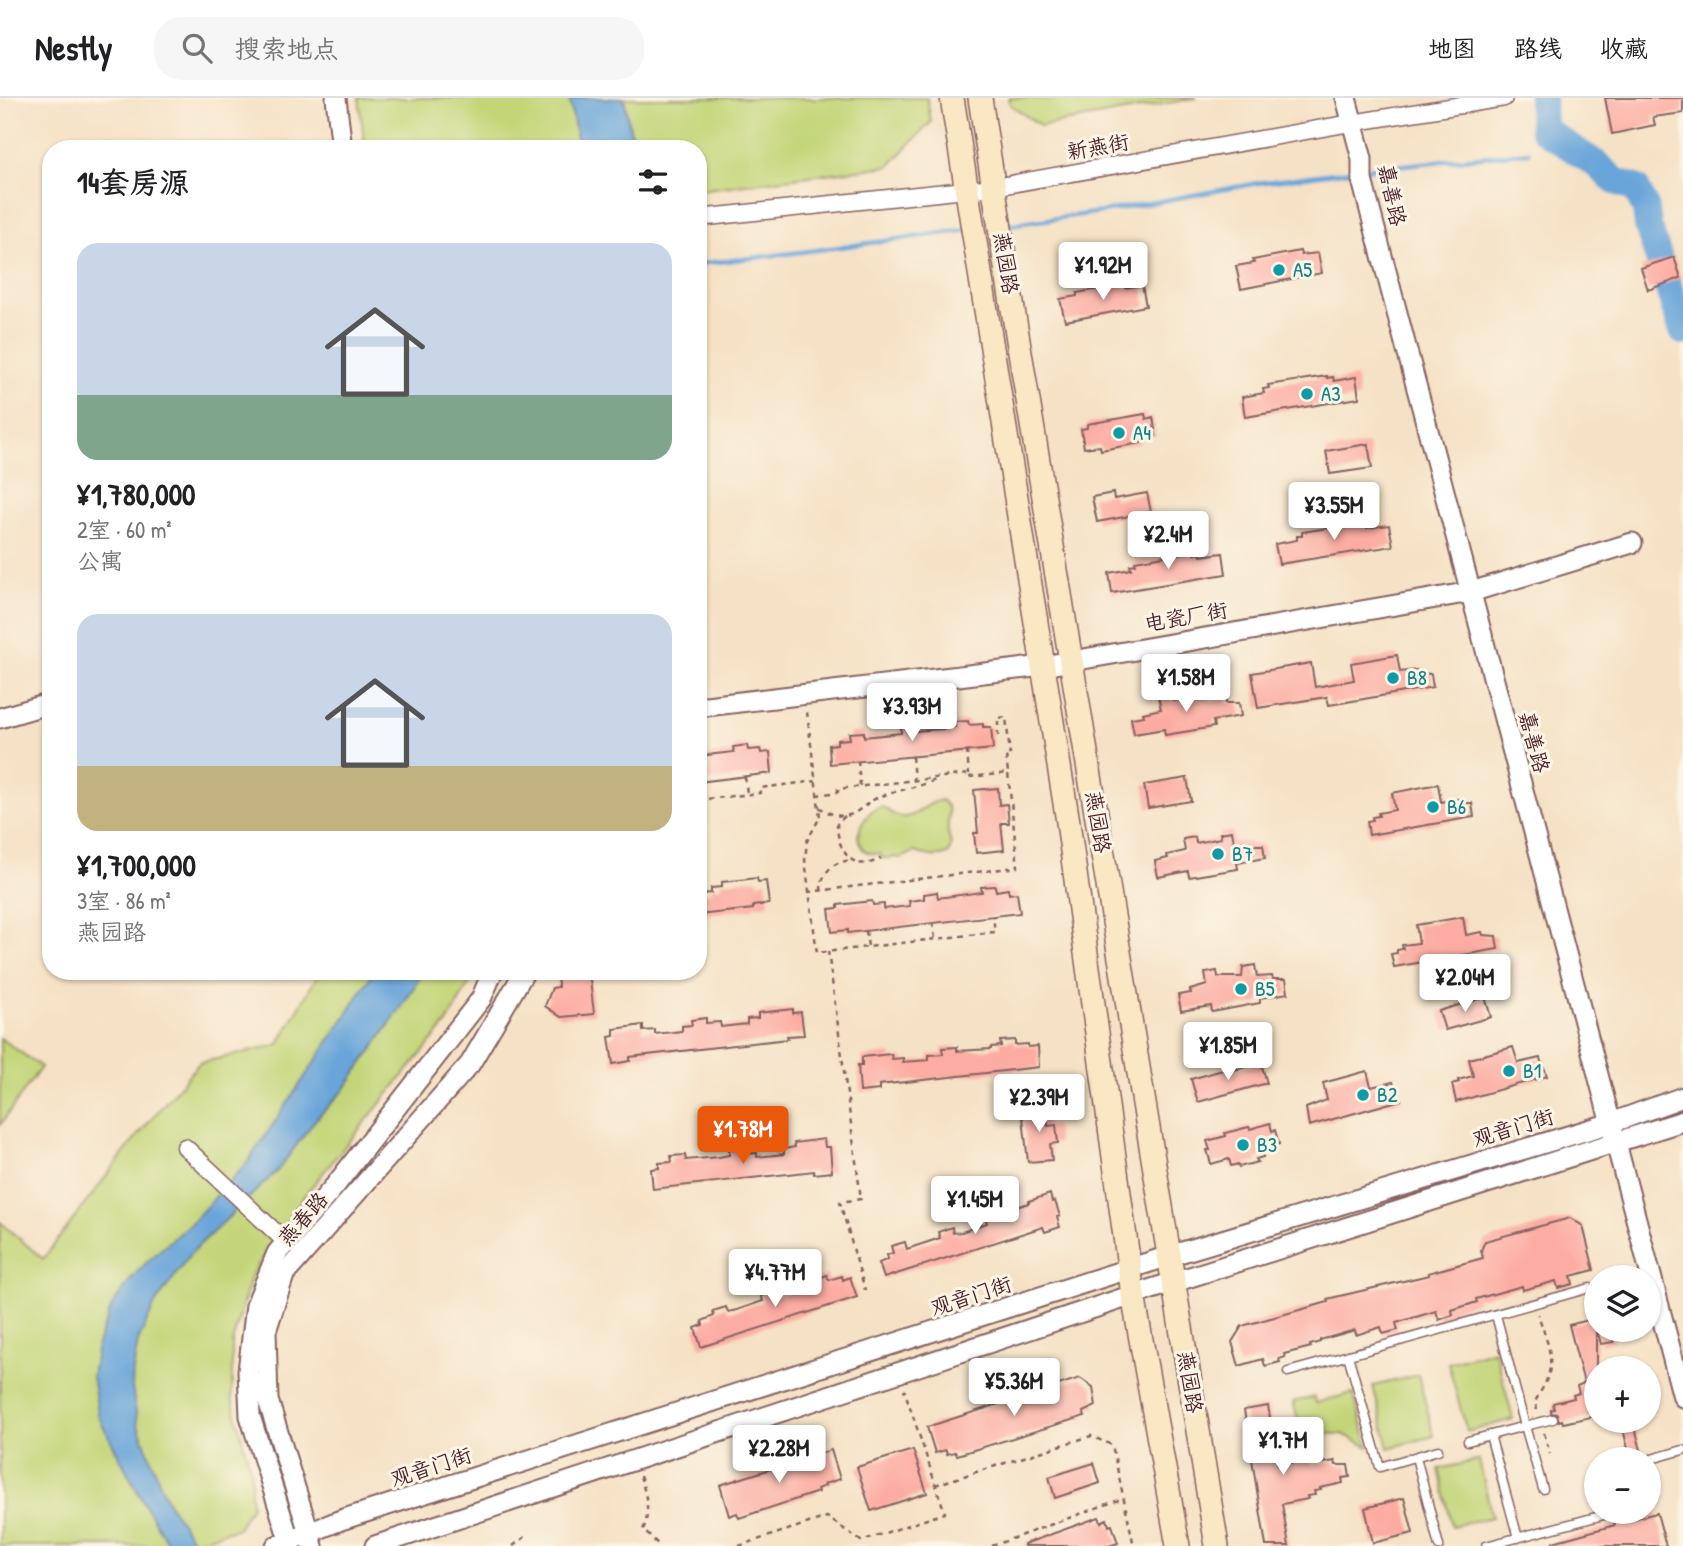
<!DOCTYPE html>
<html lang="zh">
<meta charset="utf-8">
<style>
:root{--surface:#fff;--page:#f6f6f6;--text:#202124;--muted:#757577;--line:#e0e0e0;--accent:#ea580c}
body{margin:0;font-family:"Patrick Hand","LXGW WenKai TC",sans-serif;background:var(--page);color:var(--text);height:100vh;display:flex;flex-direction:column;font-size:26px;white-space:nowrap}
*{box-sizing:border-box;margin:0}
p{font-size:23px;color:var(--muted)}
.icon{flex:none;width:38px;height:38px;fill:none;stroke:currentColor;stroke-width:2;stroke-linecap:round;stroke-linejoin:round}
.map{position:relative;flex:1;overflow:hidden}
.drawer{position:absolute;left:42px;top:42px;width:665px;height:840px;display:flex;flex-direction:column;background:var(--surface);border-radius:28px;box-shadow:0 2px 5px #0004}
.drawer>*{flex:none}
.buttons{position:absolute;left:1584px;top:1167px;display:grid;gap:14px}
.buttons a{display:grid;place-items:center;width:77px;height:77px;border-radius:50%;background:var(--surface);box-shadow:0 2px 5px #0004;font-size:35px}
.price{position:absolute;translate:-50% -60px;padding:0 16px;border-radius:7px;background:#fff;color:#222;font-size:23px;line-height:46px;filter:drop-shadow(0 2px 4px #0008)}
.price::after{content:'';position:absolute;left:50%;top:42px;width:21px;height:16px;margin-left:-10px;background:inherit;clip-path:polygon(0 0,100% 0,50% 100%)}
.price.on{background:var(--accent);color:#fff}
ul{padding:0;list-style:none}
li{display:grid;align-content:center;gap:14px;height:371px;padding:0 35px}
li span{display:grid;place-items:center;height:217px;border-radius:21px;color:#555}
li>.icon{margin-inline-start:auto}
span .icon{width:126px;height:126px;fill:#fffc;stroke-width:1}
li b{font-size:30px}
h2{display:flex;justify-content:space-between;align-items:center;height:84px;padding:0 35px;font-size:30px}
header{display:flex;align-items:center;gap:42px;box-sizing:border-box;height:98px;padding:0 35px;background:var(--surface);border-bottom:2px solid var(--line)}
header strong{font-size:33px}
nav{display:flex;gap:38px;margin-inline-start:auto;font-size:24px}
.search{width:490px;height:63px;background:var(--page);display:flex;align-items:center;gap:18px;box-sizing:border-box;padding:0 24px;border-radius:28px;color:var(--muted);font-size:26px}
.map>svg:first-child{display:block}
.green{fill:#c3d578;stroke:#867a52;stroke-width:2}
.water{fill:#69a5d9;stroke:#5a6282;stroke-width:2}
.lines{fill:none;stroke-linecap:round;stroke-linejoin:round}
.stream{stroke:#69a5d9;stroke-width:4.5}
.river{stroke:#69a5d9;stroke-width:28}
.building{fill:#fcaca2}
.service-casing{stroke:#866361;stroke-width:11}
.minor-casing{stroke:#866361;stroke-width:19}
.tertiary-casing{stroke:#866361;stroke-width:23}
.secondary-casing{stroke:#866361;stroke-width:26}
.path{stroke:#866361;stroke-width:2.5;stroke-dasharray:5 5;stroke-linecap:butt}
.service{stroke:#fff;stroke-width:8}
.minor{stroke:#fff;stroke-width:16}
.tertiary{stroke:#fff;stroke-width:19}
.secondary{stroke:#fae7c3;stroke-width:23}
.culture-dot{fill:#0f9aa8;stroke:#fcf5e5;stroke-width:2.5}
.labels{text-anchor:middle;stroke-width:6;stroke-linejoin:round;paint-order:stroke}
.street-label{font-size:21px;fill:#4a1f2b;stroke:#fcf5e5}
.culture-label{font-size:21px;fill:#0d838f;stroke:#fcf5e5;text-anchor:start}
</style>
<header>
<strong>Nestly</strong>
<div class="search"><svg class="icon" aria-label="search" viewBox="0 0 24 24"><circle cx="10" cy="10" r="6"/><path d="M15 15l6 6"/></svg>搜索地点</div>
<nav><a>地图</a><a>路线</a><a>收藏</a></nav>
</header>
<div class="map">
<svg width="1683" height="1448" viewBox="0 0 1683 1448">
<rect width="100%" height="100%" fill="#fcf5e5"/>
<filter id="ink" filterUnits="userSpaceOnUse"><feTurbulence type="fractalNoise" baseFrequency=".0143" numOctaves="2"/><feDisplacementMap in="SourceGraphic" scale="14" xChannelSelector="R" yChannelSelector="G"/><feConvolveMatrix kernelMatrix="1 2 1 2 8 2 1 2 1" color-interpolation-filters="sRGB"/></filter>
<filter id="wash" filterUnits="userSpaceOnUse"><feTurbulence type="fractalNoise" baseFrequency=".00686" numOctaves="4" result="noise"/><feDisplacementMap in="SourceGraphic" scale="28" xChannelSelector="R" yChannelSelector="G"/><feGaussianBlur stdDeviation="1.57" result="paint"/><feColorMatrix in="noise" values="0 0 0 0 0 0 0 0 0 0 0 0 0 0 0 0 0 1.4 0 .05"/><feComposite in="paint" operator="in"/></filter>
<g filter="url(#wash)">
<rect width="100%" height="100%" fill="#f5e1c5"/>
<path class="green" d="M359,0H927L931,24L889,68L698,92V51H365Z
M1009,0H1197L1041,28L1010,7Z
M941,702C955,712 946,720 948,734C950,744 953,747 948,756C935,761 926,757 914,754L901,760L893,759L892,760H881V756C867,756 860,753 858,738C861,726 868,711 882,709C887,712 892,716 897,718C914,724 925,704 941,702Z
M320,873H476L447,925L303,1099L252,1176L232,1244V1300L251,1375V1408L238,1430L179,1448H0V1124L43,1161L138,1037L199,965L278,947Z
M0,940L41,969L0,1027Z
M1495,1252L1513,1321L1467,1334L1448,1265Z
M1418,1277L1434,1338L1389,1350L1373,1288Z
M1353,1295L1369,1349L1343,1336L1307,1335L1300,1329L1293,1304L1314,1299L1316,1305Z
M1479,1362L1492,1419L1452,1428L1439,1371Z"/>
<path class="water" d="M569,0H624L634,51H579Z
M374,873H424L403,907L344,992L316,1021L278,1072L192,1154L155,1206L138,1243L133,1273L132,1289L138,1327L166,1401L196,1448H169L143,1404L99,1320L92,1279L97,1246L112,1208L131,1181L149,1162L194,1122L247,1065L345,919Z"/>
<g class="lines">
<path class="stream" d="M1366,71L1529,54
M1007,127L1102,114L1258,85L1358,72
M698,166C788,157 877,144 967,132"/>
<path class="river" d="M1542,0L1543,31L1596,66L1615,83L1636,90L1646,111L1648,128L1683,233"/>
</g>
<g id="blocks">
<path class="building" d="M1605,0H1683V15L1653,19L1655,27L1612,36Z
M1300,153L1301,157L1318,155L1322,175L1241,191L1236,168L1254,165L1253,162Z
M1674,159L1681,180L1648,192L1641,170Z
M1125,186V190L1142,187L1146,208L1065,223L1060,201L1077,198V195Z
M1327,278V280L1333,279L1334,283L1356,279L1359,300L1245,319L1242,299L1264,295L1263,291L1269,290L1268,287Z
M1145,316L1146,321L1153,319L1156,338L1141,341V345L1101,352L1100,348L1084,350L1081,331L1087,330V326Z
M1368,346L1372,370L1330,376L1326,353Z
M1113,395L1114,401L1147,395L1151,414L1097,424L1092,399Z
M1361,425V427L1367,426V430L1389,427L1393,448L1279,466L1275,446L1297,442V438H1302V434Z
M1194,453L1195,456L1200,455L1201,458L1223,455L1226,476L1112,495L1109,475L1131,471L1130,467L1136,466L1135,463Z
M1397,557L1400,574L1417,572L1418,575L1431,576L1433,589L1329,607L1327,599L1258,610L1252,575L1311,565L1315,589L1354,582L1351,565Z
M1208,590L1210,602L1226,601V605H1239L1241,618L1213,623L1214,629L1165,637L1164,631L1134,636L1131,620L1144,618L1143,615L1161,611L1158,598L1170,596L1173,603L1197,597L1196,592Z
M968,623L969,627L983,626V629H991L993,651L830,666L829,647L837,646V642L850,641L849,635L864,634V639L901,635V629L915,628V633L944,631L955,629L954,624Z
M747,647L748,652L760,651L761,655L770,654L772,675L698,684V658L734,654L733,649Z
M1187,680L1191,703L1148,710L1144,687Z
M1438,686L1441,704L1458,701V705H1472L1474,719L1369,737L1367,723L1373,722L1372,719L1379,718L1378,715L1395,712L1392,695Z
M998,690L999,707L1007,706L1009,725H1001L1004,752L976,755L974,735H978L974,692Z
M1232,733L1234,744H1250V747H1263L1265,760L1237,765L1238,771L1189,779L1188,773L1158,779L1155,763L1168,760L1167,757L1185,753L1183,741L1195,739L1196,745L1221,740L1220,735Z
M757,780L758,784L766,783L769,806L753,808V811L698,817V796L711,795V790L722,789V784Z
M995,788L996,793L1008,791L1009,796L1017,795L1020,815L848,835V832L832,834L829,811L838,810V807L872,803L873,807L884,806V811L910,808L909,803L924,801V796L937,794L938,800L982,794L981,789Z
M1463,819L1466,837L1482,834L1483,837L1496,838L1498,851L1394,869L1391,856L1397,855V852L1403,851L1402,847L1419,845L1416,827Z
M1255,867L1257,879L1272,878L1273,881H1286L1288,895L1260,900V905L1212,914L1211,908L1181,913L1178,897L1191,895L1190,892L1207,887L1205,875L1217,873L1218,879H1242L1243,869Z
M557,873H589L594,916L561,919L545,908L552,890L558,889Z
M1485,899L1491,919L1445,932L1439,913Z
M793,911V915L801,914L804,937L787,938L788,941L630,959V963L613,966L609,939L614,938V931L643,927V933L655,932V936L682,933V928L692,927L691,922L706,920V925L720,924L721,929L747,926V921L758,920V915Z
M1015,942V947L1028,946V949L1038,948L1039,969L879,987V992L860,994L858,967H862V959L891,956L892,961L903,960V964L929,962V957L943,956L942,950L957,949V953L991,951V949L1001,948L1000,943Z
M1513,949L1518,965L1540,960L1542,967L1543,966L1547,978L1456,1004L1452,986L1459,984L1458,982L1473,978L1469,961Z
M1261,965L1267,985L1198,1004L1191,981L1233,969L1234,972Z
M1367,973L1371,989L1393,984L1395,991L1397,990L1401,1002L1309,1028L1306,1010L1327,1002L1323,985Z
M1046,1009L1048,1028L1056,1027L1058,1045L1050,1046L1052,1062L1028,1064L1022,1011Z
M1270,1025L1272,1033L1275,1032L1279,1046L1261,1051L1263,1059L1256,1061L1258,1064L1239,1069L1238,1066L1231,1068L1229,1061L1211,1066L1207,1052H1210L1207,1043L1226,1038L1225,1035L1249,1029L1250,1031Z
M824,1041L825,1049H830L832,1074L814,1076V1073L653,1091L651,1071L659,1070V1065L672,1064L671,1058L685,1057L686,1062L719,1059L729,1057V1052L743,1050L744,1056L757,1055V1059L784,1056V1051L795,1049L794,1045Z
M1050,1096L1052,1104L1055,1103L1060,1118L1057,1119L1060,1129L1045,1134L1043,1129L884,1180L879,1165L888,1161L887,1157L893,1155L891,1148L905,1144L907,1151L940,1140L938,1134L952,1129L953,1135L962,1134L987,1125L985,1119L1029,1105V1103Z
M1570,1120L1583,1128L1594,1172L1571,1178L1573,1186L1558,1190L1556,1183L1523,1192L1522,1188L1476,1201L1477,1204L1452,1212L1453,1217L1439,1222L1436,1213L1396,1225L1398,1232L1383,1236L1381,1229L1356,1237L1355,1232L1320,1242V1244L1310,1247L1311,1249L1284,1256L1285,1259L1279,1261L1280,1264L1265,1268L1263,1261L1239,1268L1232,1244L1242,1228L1328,1204L1327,1201L1429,1177L1428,1175L1483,1160L1481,1152L1485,1143Z
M827,1177L829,1182L842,1178L843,1182L850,1179L857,1199L701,1249L695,1230L703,1227L702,1223L714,1218L713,1213L726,1209L728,1214L737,1212L763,1203L761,1198L775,1193L777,1198L815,1186L813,1182Z
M1596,1220V1318L1563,1325L1562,1322L1559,1323L1557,1316L1551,1315V1312L1554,1311L1553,1305L1574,1300L1573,1297L1579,1295L1577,1288L1584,1285L1569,1227Z
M1597,1232H1610L1614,1244L1601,1246Z
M1080,1280L1093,1289L1096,1308L1083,1314L1085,1318L957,1357L955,1354L947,1356L946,1352L935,1355L927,1329Z
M1268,1308L1278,1367L1311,1361L1312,1367L1335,1363L1336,1367H1348L1350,1379L1342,1380L1343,1385L1320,1390L1321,1392L1314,1393L1315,1397L1307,1398L1308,1401L1282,1406L1289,1448H1266L1244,1312Z
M1621,1323H1633L1641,1352L1629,1355Z
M831,1352L840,1381L824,1386L825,1388L817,1391L818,1394L739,1420L737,1415L729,1418L720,1387Z
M913,1352L927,1395L871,1413L857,1369Z
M1094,1365L1100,1385L1055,1400L1049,1379Z
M1404,1400L1413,1435L1373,1445L1365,1410Z
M1630,1414L1632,1421L1657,1415L1666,1448H1554L1553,1444L1615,1427L1613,1421L1619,1419L1621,1416Z
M1099,1419L1101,1424L1107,1421L1109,1428L1112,1427L1118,1445L1109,1448H1024V1446Z"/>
</g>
</g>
<g filter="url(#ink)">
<use href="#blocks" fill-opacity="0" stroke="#866361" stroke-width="2"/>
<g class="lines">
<g class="service-casing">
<path id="service" d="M1348,1257L1380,1369L1438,1352
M1288,1274L1590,1190
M1490,1337L1518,1440
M1468,1343L1525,1328L1496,1217
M1416,1359L1439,1448
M1648,1362L1683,1352
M1543,1391L1525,1328L1553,1321
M1486,1448L1615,1414"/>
</g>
<g class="minor-casing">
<path id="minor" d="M698,120L994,89L1351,25L1504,0
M185,1049L286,1144"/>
</g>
<g class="tertiary-casing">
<path id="tertiary" d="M336,0L342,51
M1346,0L1362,61V82L1683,1299
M698,609L1043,568L1471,494L1632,445
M0,620L51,605
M276,1448L341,1422L1169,1158L1611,1025L1683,999
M291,1448L250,1318L248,1273L256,1207L277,1155L334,1089L481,901L493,873
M313,1448L268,1302L266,1233L284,1177L470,966L525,873
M375,1448L1133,1197L1683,1023"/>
</g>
<g class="secondary-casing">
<path id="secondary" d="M952,0L1068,724L1133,1197L1178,1448
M980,0L1005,163L1217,1448"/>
</g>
<path class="path" d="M807,614L820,719L807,743L805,762L817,855L995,834L993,818
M998,638V620L1006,619L1010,656H1006L1008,675
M967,653L969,676
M912,659L914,682
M858,663L860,688
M745,679L747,696
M698,702L760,695V690L816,683
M819,709C827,714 834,718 844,718C858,717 865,705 877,700C896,692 916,690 935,682
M845,718L837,726C837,752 853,777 881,760
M821,793C821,774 835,761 853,763
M808,794L1018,769L1008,675L969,679V676L838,691V694L817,697
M933,825L935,841
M866,833L868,849
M828,853L861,1101L840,1104L865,1192
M1537,1312L1535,1304C1539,1296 1545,1287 1548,1278C1555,1257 1544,1236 1538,1216
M1544,1335L1550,1356
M640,1378C646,1397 651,1413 643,1432L660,1448
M935,1387L1091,1338L1112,1347L1134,1448
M513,1448L525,1439
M739,1448L827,1419L861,1443L945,1415L904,1291
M992,1448L1124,1400"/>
<use href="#service" class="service"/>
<use href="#minor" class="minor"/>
<use href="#tertiary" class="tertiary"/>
<use href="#secondary" class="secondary"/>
</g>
</g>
<g class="culture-dot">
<circle cx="1279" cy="172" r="7"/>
<circle cx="1307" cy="296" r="7"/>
<circle cx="1119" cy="335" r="7"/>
<circle cx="1393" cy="580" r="7"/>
<circle cx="1433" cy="709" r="7"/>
<circle cx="1218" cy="756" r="7"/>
<circle cx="1241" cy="891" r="7"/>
<circle cx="1509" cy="973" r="7"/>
<circle cx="1363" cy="997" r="7"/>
<circle cx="1243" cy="1047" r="7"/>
</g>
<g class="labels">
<g class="street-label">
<text transform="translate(1098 49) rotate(-10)" y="7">新燕街</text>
<text transform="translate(1392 97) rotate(78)" y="7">嘉善路</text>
<text transform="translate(1006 165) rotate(81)" y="7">燕园路</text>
<text transform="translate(1186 519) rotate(-10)" y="7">电瓷厂街</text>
<text transform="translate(1534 644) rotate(75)" y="7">嘉善路</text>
<text transform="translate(1098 724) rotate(81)" y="7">燕园路</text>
<text transform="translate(1513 1030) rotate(-17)" y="7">观音门街</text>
<text transform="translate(303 1121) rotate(-49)" y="7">燕春路</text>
<text transform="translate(971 1198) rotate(-18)" y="7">观音门街</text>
<text transform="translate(1190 1284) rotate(81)" y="7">燕园路</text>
<text transform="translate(431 1369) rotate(-18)" y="7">观音门街</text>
</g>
<g class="culture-label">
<text x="1293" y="179">A5</text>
<text x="1321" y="303">A3</text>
<text x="1133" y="342">A4</text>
<text x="1407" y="587">B8</text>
<text x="1447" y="716">B6</text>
<text x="1232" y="763">B7</text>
<text x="1255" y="898">B5</text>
<text x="1523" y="980">B1</text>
<text x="1377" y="1004">B2</text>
<text x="1257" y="1054">B3</text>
</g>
</g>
</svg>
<div class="buttons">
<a><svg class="icon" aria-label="layers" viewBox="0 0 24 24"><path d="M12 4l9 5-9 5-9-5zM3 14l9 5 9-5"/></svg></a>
<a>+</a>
<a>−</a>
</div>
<b class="price" style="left:1103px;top:204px">¥1.92M</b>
<b class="price" style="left:1334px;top:444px">¥3.55M</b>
<b class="price" style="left:1168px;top:473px">¥2.4M</b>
<b class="price" style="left:1186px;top:616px">¥1.58M</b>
<b class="price" style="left:912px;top:645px">¥3.93M</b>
<b class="price" style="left:1465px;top:916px">¥2.04M</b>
<b class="price" style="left:1228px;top:984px">¥1.85M</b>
<b class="price" style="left:1039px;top:1036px">¥2.39M</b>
<b class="price on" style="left:743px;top:1068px">¥1.78M</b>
<b class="price" style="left:975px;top:1138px">¥1.45M</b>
<b class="price" style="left:775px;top:1211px">¥4.77M</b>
<b class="price" style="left:1014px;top:1320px">¥5.36M</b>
<b class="price" style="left:1283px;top:1379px">¥1.7M</b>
<b class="price" style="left:779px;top:1387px">¥2.28M</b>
<section class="drawer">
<h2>14套房源<svg class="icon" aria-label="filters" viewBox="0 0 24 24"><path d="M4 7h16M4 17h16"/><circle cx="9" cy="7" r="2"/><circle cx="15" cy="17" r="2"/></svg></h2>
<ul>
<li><span style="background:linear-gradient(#c9d6e8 70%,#7fa58c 0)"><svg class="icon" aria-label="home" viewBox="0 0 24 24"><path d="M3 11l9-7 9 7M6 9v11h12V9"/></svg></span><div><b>¥1,780,000</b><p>2室 · 60 m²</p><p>公寓</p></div></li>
<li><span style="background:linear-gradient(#c9d6e8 70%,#c2b280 0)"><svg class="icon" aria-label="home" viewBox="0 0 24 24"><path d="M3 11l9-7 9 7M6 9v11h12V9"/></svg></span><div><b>¥1,700,000</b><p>3室 · 86 m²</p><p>燕园路</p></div></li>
</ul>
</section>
</div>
